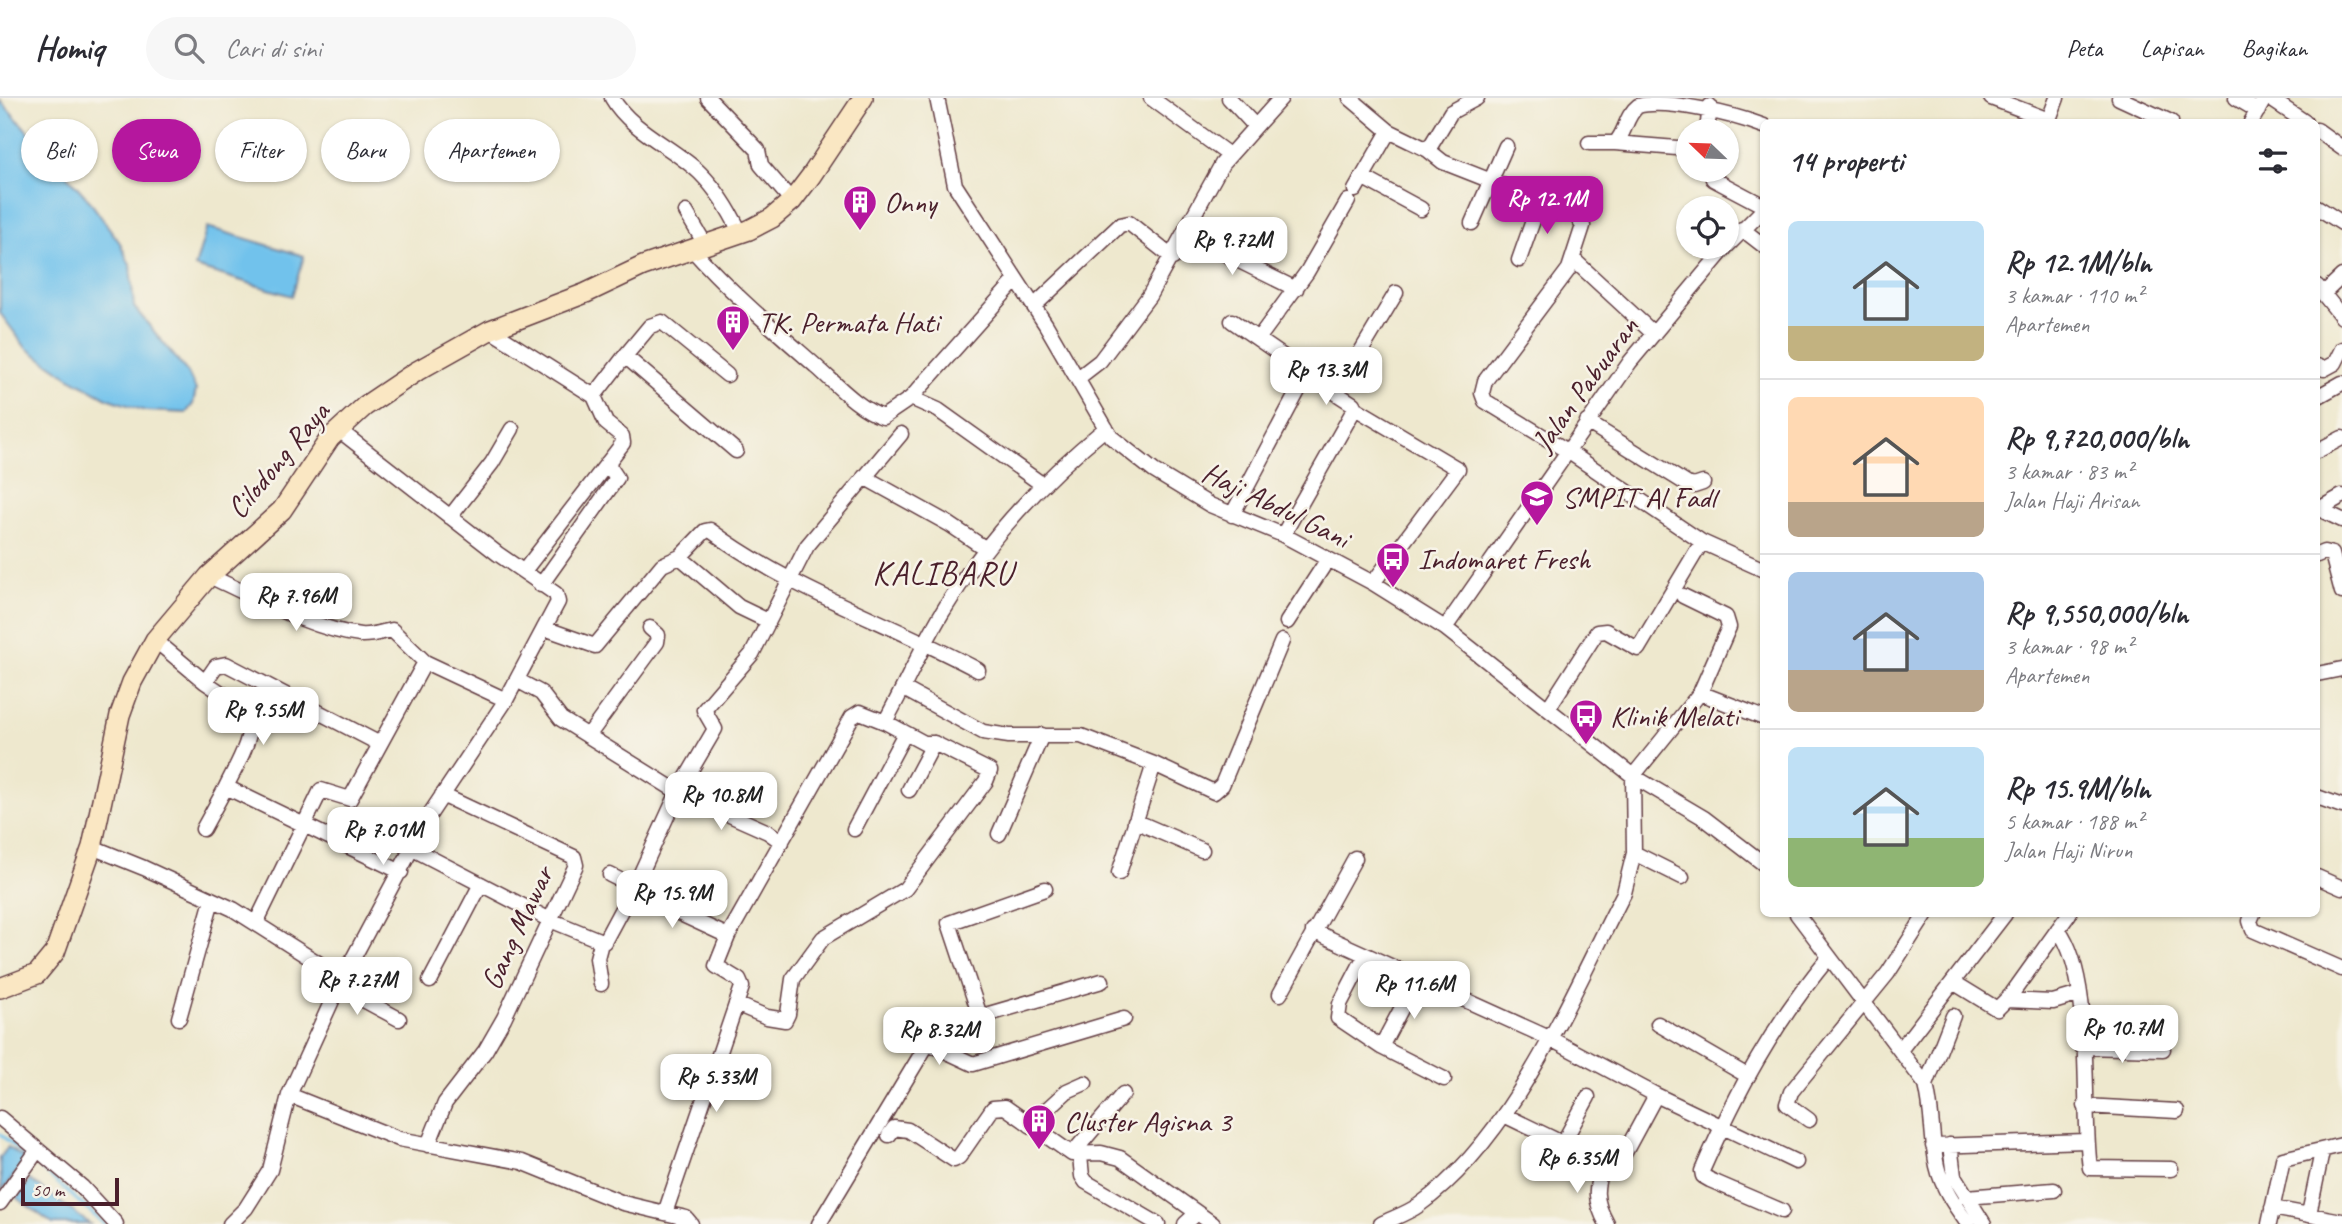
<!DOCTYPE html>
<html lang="id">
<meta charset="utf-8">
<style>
:root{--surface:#fff;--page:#f7f7f7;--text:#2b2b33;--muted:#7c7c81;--line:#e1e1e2;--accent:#b5179e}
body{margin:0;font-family:Caveat,sans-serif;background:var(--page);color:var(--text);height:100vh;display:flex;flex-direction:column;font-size:26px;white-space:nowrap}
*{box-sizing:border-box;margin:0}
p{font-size:23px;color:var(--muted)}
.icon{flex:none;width:38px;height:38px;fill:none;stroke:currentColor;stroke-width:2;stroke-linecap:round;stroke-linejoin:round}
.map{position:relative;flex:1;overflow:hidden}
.panel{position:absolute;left:1760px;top:21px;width:560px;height:798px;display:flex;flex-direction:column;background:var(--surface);border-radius:10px;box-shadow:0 2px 5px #0004}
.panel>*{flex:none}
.top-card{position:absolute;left:21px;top:21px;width:665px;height:63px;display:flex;gap:14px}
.needle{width:46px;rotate:293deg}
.controls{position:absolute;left:1676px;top:21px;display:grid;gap:14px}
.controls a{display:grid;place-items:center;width:63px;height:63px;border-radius:50%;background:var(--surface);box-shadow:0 2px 5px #0004;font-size:35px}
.scale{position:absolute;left:21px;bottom:18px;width:98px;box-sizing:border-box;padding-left:7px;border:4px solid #4a1f2b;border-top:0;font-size:19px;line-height:24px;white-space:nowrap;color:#4a1f2b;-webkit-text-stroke:5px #f7f3e8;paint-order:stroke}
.price{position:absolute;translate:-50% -60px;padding:0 16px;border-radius:14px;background:#fff;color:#222;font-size:23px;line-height:46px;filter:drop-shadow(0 2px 4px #0008)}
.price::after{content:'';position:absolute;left:50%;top:42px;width:21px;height:16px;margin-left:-10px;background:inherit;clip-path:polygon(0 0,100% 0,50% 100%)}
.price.current{background:var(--accent);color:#fff}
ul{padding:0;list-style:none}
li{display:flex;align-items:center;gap:21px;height:175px;padding:0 28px}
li+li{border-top:2px solid var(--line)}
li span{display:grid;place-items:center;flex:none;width:196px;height:140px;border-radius:10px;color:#555}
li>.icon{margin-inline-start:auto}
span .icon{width:84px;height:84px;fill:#fffc;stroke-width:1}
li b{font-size:30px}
h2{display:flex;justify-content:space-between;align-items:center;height:84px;padding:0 28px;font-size:30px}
.chip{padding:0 24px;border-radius:32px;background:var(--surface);box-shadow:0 2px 5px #0004;font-size:24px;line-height:63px}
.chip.current{background:var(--accent);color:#fff}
header{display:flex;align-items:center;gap:42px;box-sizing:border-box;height:98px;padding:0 35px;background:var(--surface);border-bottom:2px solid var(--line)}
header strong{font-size:33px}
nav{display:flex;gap:38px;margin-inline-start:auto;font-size:24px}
.search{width:490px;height:63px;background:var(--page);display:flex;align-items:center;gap:18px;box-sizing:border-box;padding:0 24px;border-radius:38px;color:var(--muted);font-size:26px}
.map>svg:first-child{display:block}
.water{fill:#71c2ec;stroke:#5e708c;stroke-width:2}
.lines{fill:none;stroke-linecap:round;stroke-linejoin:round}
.stream{stroke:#71c2ec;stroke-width:3.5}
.street-casing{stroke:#633d43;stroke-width:17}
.secondary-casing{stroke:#633d43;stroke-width:22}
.street{stroke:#fff;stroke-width:14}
.secondary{stroke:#fae7c3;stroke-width:19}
.labels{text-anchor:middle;stroke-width:5;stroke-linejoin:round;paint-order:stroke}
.poi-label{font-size:30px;fill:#4a1f2b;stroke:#f7f3e8;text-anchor:start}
.street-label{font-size:30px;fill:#4a1f2b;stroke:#f7f3e8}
.quarter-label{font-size:33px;letter-spacing:2px;fill:#4a1f2b;stroke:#f7f3e8}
</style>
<header>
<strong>Homiq</strong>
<div class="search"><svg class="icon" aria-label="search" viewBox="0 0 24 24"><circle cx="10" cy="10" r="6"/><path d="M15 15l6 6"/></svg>Cari di sini</div>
<nav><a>Peta</a><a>Lapisan</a><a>Bagikan</a></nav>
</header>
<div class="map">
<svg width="2342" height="1126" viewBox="0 0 2342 1126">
<rect width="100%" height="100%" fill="#f7f3e8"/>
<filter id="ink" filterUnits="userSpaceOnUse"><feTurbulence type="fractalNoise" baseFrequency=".0143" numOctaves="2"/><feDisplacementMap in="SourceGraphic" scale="14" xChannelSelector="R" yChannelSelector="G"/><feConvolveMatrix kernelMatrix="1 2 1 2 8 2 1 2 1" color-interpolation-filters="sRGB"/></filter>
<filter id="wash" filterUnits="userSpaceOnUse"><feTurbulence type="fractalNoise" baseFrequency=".00686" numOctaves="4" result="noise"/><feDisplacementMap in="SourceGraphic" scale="28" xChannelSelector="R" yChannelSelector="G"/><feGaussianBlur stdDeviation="1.57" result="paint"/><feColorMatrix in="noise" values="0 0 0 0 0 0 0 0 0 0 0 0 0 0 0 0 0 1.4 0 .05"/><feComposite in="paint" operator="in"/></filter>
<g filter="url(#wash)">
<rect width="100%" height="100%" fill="#eee8ce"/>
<path class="water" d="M0,2L88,101L120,145L130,167L134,209L188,275L196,292L193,306L186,315L145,313L107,300L70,280L26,250L0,215Z
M207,129L304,158L292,198L195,169Z
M8,1049L26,1062L2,1093L0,1060Z
M30,1082L90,1126H53L17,1100Z"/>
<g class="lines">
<path class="stream" d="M0,1036L28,1060
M34,1064L104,1126"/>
</g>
</g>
<g filter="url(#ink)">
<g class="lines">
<g class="street-casing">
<path id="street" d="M612,0C631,33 673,49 700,75C717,92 730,113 740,134
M708,0L758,52L761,67L792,103
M937,0L955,87L1046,227L1111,339L1154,373L1210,407L1283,437L1373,485L1445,530L1633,678L1704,720L1764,766
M1151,0L1229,57
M1229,0L1255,28
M1350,0L1389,33L1428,52L1451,14L1477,0
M1991,0L2049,22
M2119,0L2171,24
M2236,0L2258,13
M2269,0L2305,24
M2048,24L2057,0
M2251,24L2265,0
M2317,32L2342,50
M1707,33L1710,8
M1589,45H1615C1626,35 1625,18 1638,8C1666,0 1735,17 1764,28
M1615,45L1689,51
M1428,52L1443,64L1575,116L1583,128L1569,171L1485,283L1482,295L1485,303L1569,354L1702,444L1764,472
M1362,79L1421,111
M1713,81L1764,108
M1355,92L1389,33
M2317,109L2342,125
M686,114L705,146
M1472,125L1506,48
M1742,131L1764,148
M1187,133L1211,149L1296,191
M1727,148L1764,111
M691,150C730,194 775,232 818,270C837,287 859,311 883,319L911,300L1016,182
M1519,162L1541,100
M1574,162L1654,236
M2317,188L2342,219
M2324,195L2342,178
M1034,208L1120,127L1129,125L1173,160
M1232,223L1339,297
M490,232L594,298L606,325L622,338L623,345L524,473
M1258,241L1307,174L1348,103
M625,258L650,228L662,224L727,277
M2317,268L2324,271L2335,265L2342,251
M1078,280L1100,263L1149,198L1222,66L1281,0
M594,298L625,258L736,353
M2317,299L2342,285
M911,300L938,312L1043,387
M1355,310L1458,371L1373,485
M1587,324L1687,386L1694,388L1703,385
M339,332L498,456L556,496L558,504L506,602L430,716L340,885L289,997L399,1041L522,1064L623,1105L686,1120L691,1126
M2317,353L2342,340
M864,379L949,426L986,451
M2317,410L2342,422
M2319,411L2342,398
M1232,417L1307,276
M450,419L492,365L512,331
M1283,437L1355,310L1353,306L1339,297V290L1396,195
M2317,457L2324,454L2332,456L2342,494
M680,459L739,509L768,523
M209,478C254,498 310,531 360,537C370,538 382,534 392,532L425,564L506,602
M541,487L617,380L607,365
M1287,524L1328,461
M544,530L595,548L662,467L680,459L705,433L710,432C792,493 889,524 978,572
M1445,530L1630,264L1726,149
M155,542L205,584L216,568L226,566L380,646
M2317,576L2342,571
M517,582L541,595L561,621L678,694L768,734L782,744
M205,584L250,614C254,640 237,666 226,689L401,774
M904,591L983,634L1009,638H1081L1154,666L1214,694L1222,687L1282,543
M1700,595L1764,620
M1549,609L1597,534L1606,533L1638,551L1702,444
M885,624L924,645H934L909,692
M588,638L657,544L658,537L650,530
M1633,678L1700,595L1729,529L1726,519L1683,498
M2317,699L2342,708
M1135,723L1202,752
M203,731L226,689
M854,731L904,637
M999,736L1042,637
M92,749L144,770L233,811L318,865L347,893L399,921
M413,751L550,822L604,844L641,775L678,694L715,631L704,612L752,556L807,448L901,336
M1634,755L1682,779
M1119,775L1154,666
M610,777L634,789
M2317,779L2342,790
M631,793L728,838
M1797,816L1926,987C1933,1014 1931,1041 1937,1068C1942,1090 1955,1108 1968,1126
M2253,816L2250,823L2253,832L2342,871
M256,825L321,692L350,701L425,564
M2058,831C2095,881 2081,1004 2090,1070L2171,1071
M1313,833L1549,940L1656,997L1796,1064
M1365,858L1340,906L1338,920L1381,949L1444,981
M430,883L481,786
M1953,884L1997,911L2011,897L2069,816
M601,886L597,860L601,845
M1280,896L1355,760
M2007,902L2053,904L2080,896
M736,906L767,919L785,922L788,916L793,881L823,840L905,791L986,683L990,673L934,645
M980,918L949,825L1045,791
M179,920L212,802
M1658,926L1746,977
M928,945L941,930L1102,883
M1381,949L1417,881
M2082,949L2163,951
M1901,951L2005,816
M1926,987L1953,918
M2085,1008L2177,1013
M1506,1018L1616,1071L1656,997
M0,1020L82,1089L116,1126
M1809,1022L1787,1006L1791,994L1888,875L1926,816
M1030,1027L1067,993L1085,985
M889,1037L894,1030L908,1032L954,1062L959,1059L993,1010L1005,1009L1072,1056L1101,1055L1120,1060L1213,1126
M1563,1045L1588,999
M428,1047L445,1005L485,953L504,920L576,767L574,759L442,697
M1950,1047L1954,1078L1984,1126
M1933,1048L2086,1043
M1072,1056L1123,996
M1080,1058L1082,1078L1086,1084L1158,1126
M1604,1065C1594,1089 1594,1103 1607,1126
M1966,1099L2054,1092
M0,1105L37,1053
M2272,1110L2342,1123
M1782,1113L1710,1082L1703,1078L1702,1073C1738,991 1772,928 1829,859
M665,1115L742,889L739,882L716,868L728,838L852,619L860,614L885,624C905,588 921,550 942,515C985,443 1041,383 1106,330
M2309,1116L2322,1054
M230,1126L246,1110L270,1072L289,997
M819,1126L928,945L973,966L1124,921
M1185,1126L1197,1115
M1381,1126C1393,1120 1408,1115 1419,1107C1514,1039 1571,897 1624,795L1634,755L1633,678
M2269,1126L2283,1061L2342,1047"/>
</g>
<g class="secondary-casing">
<path id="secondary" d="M0,890L37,876L55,854L92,749L120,617L132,584L155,542L209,478L282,412L330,340L365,308L417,273L490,232L586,195L643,168L749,132L772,120L792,103L811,78L863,0"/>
</g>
<use href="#street" class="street"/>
<use href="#secondary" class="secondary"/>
</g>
</g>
<defs>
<g id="building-pin" transform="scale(1.75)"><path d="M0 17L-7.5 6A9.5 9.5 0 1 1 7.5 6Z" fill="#b5179e" stroke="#f7f3e8"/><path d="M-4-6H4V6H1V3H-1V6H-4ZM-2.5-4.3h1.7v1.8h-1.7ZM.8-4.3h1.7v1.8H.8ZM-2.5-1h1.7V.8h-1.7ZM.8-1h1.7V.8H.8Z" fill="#fff"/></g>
<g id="school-pin" transform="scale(1.75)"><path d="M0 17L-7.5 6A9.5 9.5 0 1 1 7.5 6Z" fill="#b5179e" stroke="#f7f3e8"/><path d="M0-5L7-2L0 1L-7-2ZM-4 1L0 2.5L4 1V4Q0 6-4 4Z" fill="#fff"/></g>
<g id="bus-pin" transform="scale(1.75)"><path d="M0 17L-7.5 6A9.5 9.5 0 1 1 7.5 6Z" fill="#b5179e" stroke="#f7f3e8"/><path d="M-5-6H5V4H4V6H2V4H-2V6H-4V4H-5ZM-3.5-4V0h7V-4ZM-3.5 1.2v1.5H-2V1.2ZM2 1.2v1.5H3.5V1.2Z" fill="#fff"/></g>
</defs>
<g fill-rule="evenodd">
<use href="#building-pin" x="860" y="104"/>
<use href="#building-pin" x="733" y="224"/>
<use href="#school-pin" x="1537" y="399"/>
<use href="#bus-pin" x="1393" y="461"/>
<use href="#bus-pin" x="1586" y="618"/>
<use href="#building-pin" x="1039" y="1023"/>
</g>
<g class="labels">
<g class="poi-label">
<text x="884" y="114">Onny</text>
<text x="758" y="234">TK. Permata Hati</text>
<text x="1562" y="409">SMPIT Al Fadl</text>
<text x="1418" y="471">Indomaret Fresh</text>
<text x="1610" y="628">Klinik Melati</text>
<text x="1064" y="1033">Cluster Agisna 3</text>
</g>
<g class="street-label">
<text transform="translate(1585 286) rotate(-54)" y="10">Jalan Pabuaran</text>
<text transform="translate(278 362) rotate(-50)" y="10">Cilodong Raya</text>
<text transform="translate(1276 407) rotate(26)" y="10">Haji Abdul Gani</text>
<text transform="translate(517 830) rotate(-65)" y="10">Gang Mawar</text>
</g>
<g class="quarter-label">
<text x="943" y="486">KALIBARU</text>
</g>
</g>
</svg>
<div class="controls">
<a><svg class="needle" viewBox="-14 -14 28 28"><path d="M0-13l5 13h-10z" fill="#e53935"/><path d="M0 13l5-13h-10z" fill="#7c7c81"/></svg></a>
<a><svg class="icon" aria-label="locate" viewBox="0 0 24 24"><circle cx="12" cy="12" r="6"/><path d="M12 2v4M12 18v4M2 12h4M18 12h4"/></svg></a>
</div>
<div class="scale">50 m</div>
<b class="price current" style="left:1547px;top:138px">Rp 12.1M</b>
<b class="price" style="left:1232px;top:179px">Rp 9.72M</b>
<b class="price" style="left:1326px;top:309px">Rp 13.3M</b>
<b class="price" style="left:296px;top:535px">Rp 7.96M</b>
<b class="price" style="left:263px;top:649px">Rp 9.55M</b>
<b class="price" style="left:721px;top:734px">Rp 10.8M</b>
<b class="price" style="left:383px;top:769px">Rp 7.01M</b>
<b class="price" style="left:672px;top:832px">Rp 15.9M</b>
<b class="price" style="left:357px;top:919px">Rp 7.27M</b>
<b class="price" style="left:1414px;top:923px">Rp 11.6M</b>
<b class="price" style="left:2122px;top:967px">Rp 10.7M</b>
<b class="price" style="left:939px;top:969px">Rp 8.32M</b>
<b class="price" style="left:716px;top:1016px">Rp 5.33M</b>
<b class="price" style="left:1577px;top:1097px">Rp 6.35M</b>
<div class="top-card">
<a class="chip">Beli</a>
<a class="chip current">Sewa</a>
<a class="chip">Filter</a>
<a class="chip">Baru</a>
<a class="chip">Apartemen</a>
</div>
<section class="panel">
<h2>14 properti<svg class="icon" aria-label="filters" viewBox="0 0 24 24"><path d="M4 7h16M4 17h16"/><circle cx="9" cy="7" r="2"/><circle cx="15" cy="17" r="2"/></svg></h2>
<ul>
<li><span style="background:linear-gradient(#bfe0f5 75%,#c2b280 0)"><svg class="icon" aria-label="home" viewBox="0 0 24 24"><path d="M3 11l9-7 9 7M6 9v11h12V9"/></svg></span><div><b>Rp 12.1M/bln</b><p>3 kamar · 110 m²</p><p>Apartemen</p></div></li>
<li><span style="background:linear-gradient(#ffd9b3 75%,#b9a48a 0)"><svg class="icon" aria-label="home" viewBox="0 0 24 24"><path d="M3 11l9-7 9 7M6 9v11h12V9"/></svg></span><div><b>Rp 9,720,000/bln</b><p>3 kamar · 83 m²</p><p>Jalan Haji Arisan</p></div></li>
<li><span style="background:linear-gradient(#a9c7e8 70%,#b9a48a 0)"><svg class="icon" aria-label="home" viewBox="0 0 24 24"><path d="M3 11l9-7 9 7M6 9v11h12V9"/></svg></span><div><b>Rp 9,550,000/bln</b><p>3 kamar · 98 m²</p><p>Apartemen</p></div></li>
<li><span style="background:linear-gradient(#bfe0f5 65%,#8fb573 0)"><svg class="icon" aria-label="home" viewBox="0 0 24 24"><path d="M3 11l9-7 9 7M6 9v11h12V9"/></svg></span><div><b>Rp 15.9M/bln</b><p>5 kamar · 188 m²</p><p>Jalan Haji Nirun</p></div></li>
</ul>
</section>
</div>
